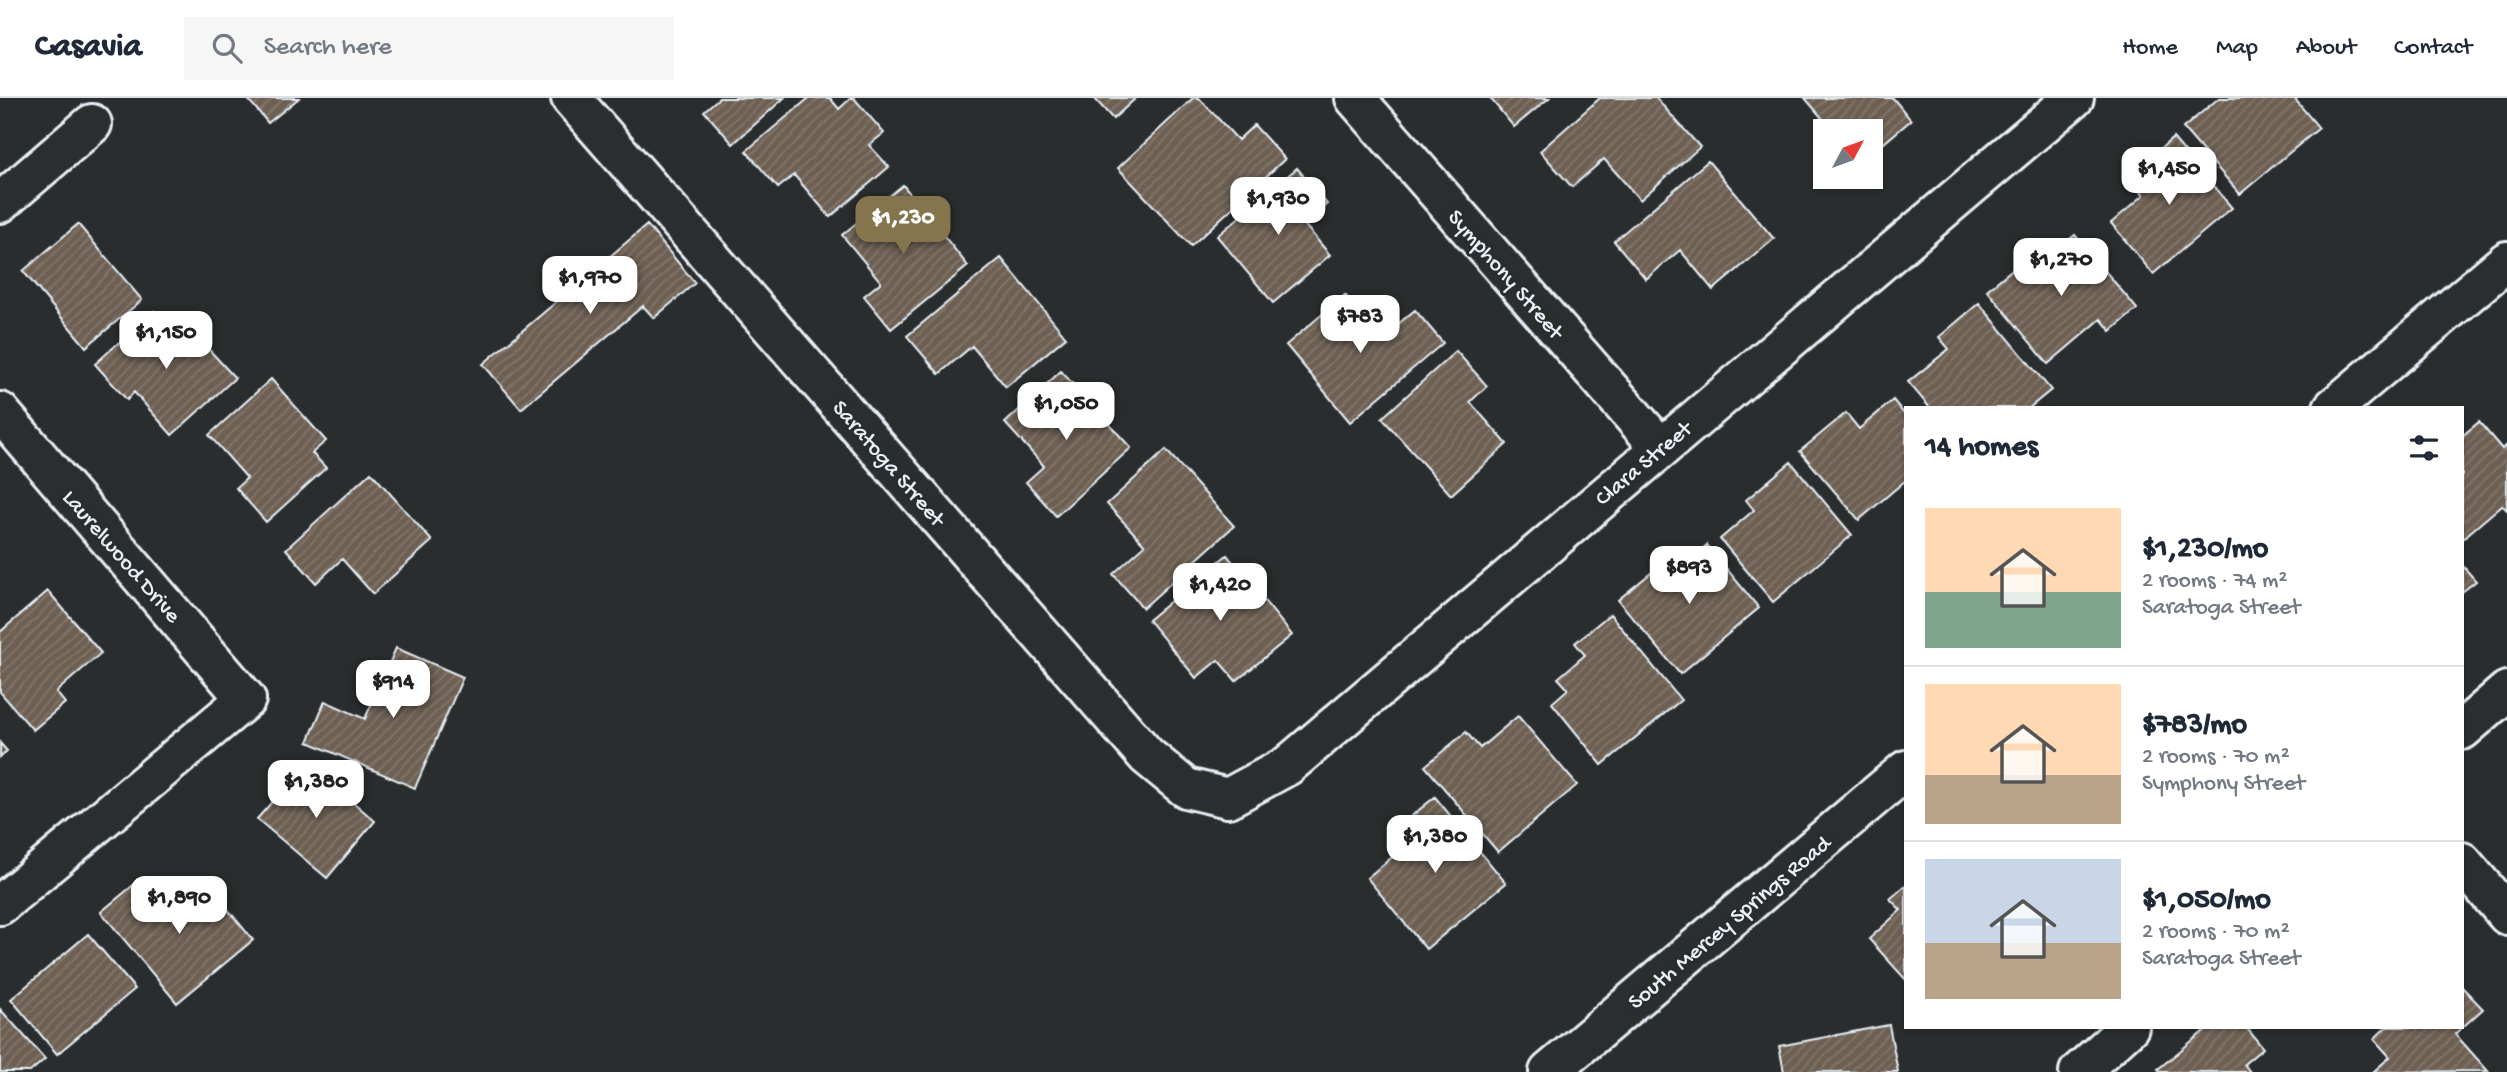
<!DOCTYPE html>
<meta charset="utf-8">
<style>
:root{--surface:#fff;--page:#f6f6f7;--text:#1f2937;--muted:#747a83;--line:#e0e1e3;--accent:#84754c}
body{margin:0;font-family:"Gochi Hand",sans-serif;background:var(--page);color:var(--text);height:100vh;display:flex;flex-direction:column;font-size:26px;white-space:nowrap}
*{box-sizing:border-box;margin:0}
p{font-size:23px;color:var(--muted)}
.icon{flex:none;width:38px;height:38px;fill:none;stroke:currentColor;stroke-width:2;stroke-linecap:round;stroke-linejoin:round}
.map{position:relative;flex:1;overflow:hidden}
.panel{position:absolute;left:1904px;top:308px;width:560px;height:623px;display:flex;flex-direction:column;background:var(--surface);border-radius:0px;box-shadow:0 2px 5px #0004}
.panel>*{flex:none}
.needle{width:46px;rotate:49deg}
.controls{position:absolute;left:1813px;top:21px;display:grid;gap:14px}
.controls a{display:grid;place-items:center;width:70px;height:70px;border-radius:0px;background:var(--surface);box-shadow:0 2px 5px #0004;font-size:35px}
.price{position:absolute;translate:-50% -60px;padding:0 16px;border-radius:14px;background:#fff;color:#222;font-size:23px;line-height:46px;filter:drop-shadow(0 2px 4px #0008)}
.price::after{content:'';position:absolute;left:50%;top:42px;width:21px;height:16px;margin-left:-10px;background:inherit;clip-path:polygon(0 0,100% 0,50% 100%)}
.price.current{background:var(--accent);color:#fff}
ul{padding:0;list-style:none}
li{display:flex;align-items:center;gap:21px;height:175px;padding:0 21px}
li+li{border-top:2px solid var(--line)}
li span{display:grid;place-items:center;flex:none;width:196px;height:140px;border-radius:0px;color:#555}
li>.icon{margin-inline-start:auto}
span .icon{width:84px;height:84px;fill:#fffc;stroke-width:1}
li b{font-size:30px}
h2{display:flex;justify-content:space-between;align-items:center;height:84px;padding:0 21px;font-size:30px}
header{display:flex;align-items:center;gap:42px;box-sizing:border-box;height:98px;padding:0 35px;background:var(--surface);border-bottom:2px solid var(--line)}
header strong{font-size:33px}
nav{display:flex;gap:38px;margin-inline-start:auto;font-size:24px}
.search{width:490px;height:63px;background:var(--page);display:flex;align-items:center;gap:18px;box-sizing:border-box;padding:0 24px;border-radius:0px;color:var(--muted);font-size:26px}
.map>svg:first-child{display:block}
.building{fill:url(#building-hatch);stroke:#e8f1f8;stroke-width:2}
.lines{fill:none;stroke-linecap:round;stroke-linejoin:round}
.street-casing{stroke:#e8f1f8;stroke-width:44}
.primary-casing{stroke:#e8f1f8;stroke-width:44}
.street{stroke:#2a2d2e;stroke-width:38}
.primary{stroke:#2a2d2e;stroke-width:38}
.labels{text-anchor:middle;stroke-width:6;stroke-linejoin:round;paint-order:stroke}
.street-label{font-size:23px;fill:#e8f1f8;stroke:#2a2d2e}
</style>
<header>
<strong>Casavia</strong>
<div class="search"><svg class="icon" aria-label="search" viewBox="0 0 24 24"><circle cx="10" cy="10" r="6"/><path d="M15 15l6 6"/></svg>Search here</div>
<nav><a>Home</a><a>Map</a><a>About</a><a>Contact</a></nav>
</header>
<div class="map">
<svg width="2507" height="974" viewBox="0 0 2507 974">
<defs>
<pattern id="building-hatch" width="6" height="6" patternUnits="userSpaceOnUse" patternTransform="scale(1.75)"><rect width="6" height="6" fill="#6d6053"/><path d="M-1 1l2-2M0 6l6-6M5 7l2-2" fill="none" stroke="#82776c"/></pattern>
</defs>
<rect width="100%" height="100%" fill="#2a2d2e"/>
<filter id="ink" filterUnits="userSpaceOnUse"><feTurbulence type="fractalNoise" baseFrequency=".0143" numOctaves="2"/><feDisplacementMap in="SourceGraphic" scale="14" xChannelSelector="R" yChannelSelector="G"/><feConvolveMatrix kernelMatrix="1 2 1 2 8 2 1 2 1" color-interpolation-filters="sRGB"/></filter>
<g filter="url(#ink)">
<path class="building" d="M247,0H299L268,25Z
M719,0H784L733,46L704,13Z
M809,0H830L839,11L851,0H854L884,35L869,47L889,69L830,119L794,77L778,90L746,53Z
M1094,0H1136L1113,21Z
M1193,0H1199L1238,42L1254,27L1285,61L1191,148L1118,70Z
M1490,0H1549L1514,29Z
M1600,0H1656L1700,49L1640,102L1604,61L1572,89L1540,53Z
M1805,0H1893L1911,22L1871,56V33H1833Z
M2219,0H2294L2319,30L2240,96L2183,30Z
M2173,40L2232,110L2153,176L2111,125L2144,97L2128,78Z
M1708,63L1774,141L1713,192L1680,152L1646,181L1614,143Z
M1297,70L1327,106L1303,125L1330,157L1273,205L1217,138Z
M903,87L968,168L891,231L864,198L881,184L842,137Z
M78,126L142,202L86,249L23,173Z
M647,127L695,185L654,220L643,208L521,311L483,266Z
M2075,137L2137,211L2111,233L2101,221L2048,266L1987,192L2032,155L2041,165Z
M1001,160L1066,239L1006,289L972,248L939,276L907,238Z
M1345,197L1381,240L1415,212L1443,245L1350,324L1286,247Z
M1979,205L2051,292L2029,310H1930L1908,284L1949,251L1939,239Z
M154,213L171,232L182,222L235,280L172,337L134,294L127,302L95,266Z
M1456,253L1487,288L1470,304L1507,346L1451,397L1382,320Z
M1061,273L1131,350L1056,418L1026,384L1044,368L1005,325Z
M271,281L326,343L312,355L326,370L266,424L236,390L247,380L209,337Z
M1893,302L1906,318V382L1859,422L1800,353L1846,315L1859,331Z
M2479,324L2502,351L2507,347V412L2502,407L2462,441V338Z
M1166,352L1234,428L1143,510L1113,476L1145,447L1107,406Z
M1791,364L1852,437L1773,504L1720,441L1754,412L1746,402Z
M371,374L432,443L373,496L342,461L316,485L286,451Z
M1707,447L1759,510L1680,576L1618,502L1679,452L1688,463Z
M1227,457L1292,537L1236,583L1218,562L1196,580L1148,522Z
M2462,467L2476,483L2462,494Z
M48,493L101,555L56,594L65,605L33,632L0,594V534Z
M1610,516L1681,602L1602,667L1552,605L1568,591L1558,580L1585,557L1575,545Z
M396,550L463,579L415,690L308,644L325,603L365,621Z
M1518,618L1577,687L1498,754L1425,668L1466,634L1480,650Z
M0,645L7,653L0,659Z
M307,664L375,723L327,780L257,721Z
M1435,699L1506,785L1426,851L1367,780L1410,744L1398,729Z
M202,780L253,842L177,905L101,814L136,785L161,815Z
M1906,787V882L1869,841L1901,812L1890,801Z
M88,836L135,891L57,956L11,901Z
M2462,889L2483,911L2455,936L2488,973L2373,974L2390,959L2374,941L2386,929H2462Z
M0,911L45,961L30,974H0Z
M1889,927L1898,974H1784L1779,948Z
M2209,929H2246L2263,950L2244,966L2250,974H2161L2158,971Z"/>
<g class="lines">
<g class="street-casing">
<path id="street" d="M571,0L1147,658L1186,690L1228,700L1287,668L2074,0
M1355,0L1660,349
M0,105L92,26
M0,314L246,601L0,807
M2462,632L2507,593
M2462,764L2507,817
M2079,974L2129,929"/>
</g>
<g class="primary-casing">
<path id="primary" d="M2333,310L2507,163
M1549,974L1906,672"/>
</g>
<use href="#street" class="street"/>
<use href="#primary" class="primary"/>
</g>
</g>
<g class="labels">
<g class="street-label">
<text transform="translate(1507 175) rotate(49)" y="8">Symphony Street</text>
<text transform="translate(890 364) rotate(49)" y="8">Saratoga Street</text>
<text transform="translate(1642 364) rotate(-40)" y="8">Clara Street</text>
<text transform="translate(123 457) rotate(49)" y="8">Laurelwood Drive</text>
<text transform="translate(1728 823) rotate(-40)" y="8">South Mercey Springs Road</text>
</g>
</g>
</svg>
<div class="controls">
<a><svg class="needle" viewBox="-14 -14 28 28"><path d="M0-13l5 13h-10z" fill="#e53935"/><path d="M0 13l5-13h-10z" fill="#747a83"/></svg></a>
</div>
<b class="price" style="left:2169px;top:109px">$1,450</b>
<b class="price" style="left:1278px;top:139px">$1,930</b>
<b class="price current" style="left:903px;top:158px">$1,230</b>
<b class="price" style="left:2061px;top:200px">$1,270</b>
<b class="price" style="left:590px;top:218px">$1,970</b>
<b class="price" style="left:1360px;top:257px">$783</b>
<b class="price" style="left:166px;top:273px">$1,150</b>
<b class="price" style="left:1066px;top:344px">$1,050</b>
<b class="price" style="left:1689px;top:508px">$893</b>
<b class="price" style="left:1220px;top:525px">$1,420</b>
<b class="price" style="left:393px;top:622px">$914</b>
<b class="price" style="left:316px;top:722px">$1,380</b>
<b class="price" style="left:1435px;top:777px">$1,380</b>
<b class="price" style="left:179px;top:838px">$1,890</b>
<section class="panel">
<h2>14 homes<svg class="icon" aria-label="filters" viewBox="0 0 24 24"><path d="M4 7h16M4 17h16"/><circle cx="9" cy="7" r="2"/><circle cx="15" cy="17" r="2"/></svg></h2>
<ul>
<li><span style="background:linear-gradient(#ffd9b3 60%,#7fa58c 0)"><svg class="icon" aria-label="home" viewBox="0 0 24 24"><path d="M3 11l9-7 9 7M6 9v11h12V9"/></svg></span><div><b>$1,230/mo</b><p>2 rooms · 74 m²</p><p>Saratoga Street</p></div></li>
<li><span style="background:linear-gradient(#ffd9b3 65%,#b9a48a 0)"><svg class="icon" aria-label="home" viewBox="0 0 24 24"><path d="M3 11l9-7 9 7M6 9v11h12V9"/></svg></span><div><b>$783/mo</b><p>2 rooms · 70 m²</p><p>Symphony Street</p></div></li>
<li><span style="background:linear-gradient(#c9d6e8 60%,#b9a48a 0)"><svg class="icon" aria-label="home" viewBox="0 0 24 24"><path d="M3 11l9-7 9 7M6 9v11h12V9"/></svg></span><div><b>$1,050/mo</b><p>2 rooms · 70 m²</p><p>Saratoga Street</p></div></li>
</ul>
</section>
</div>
